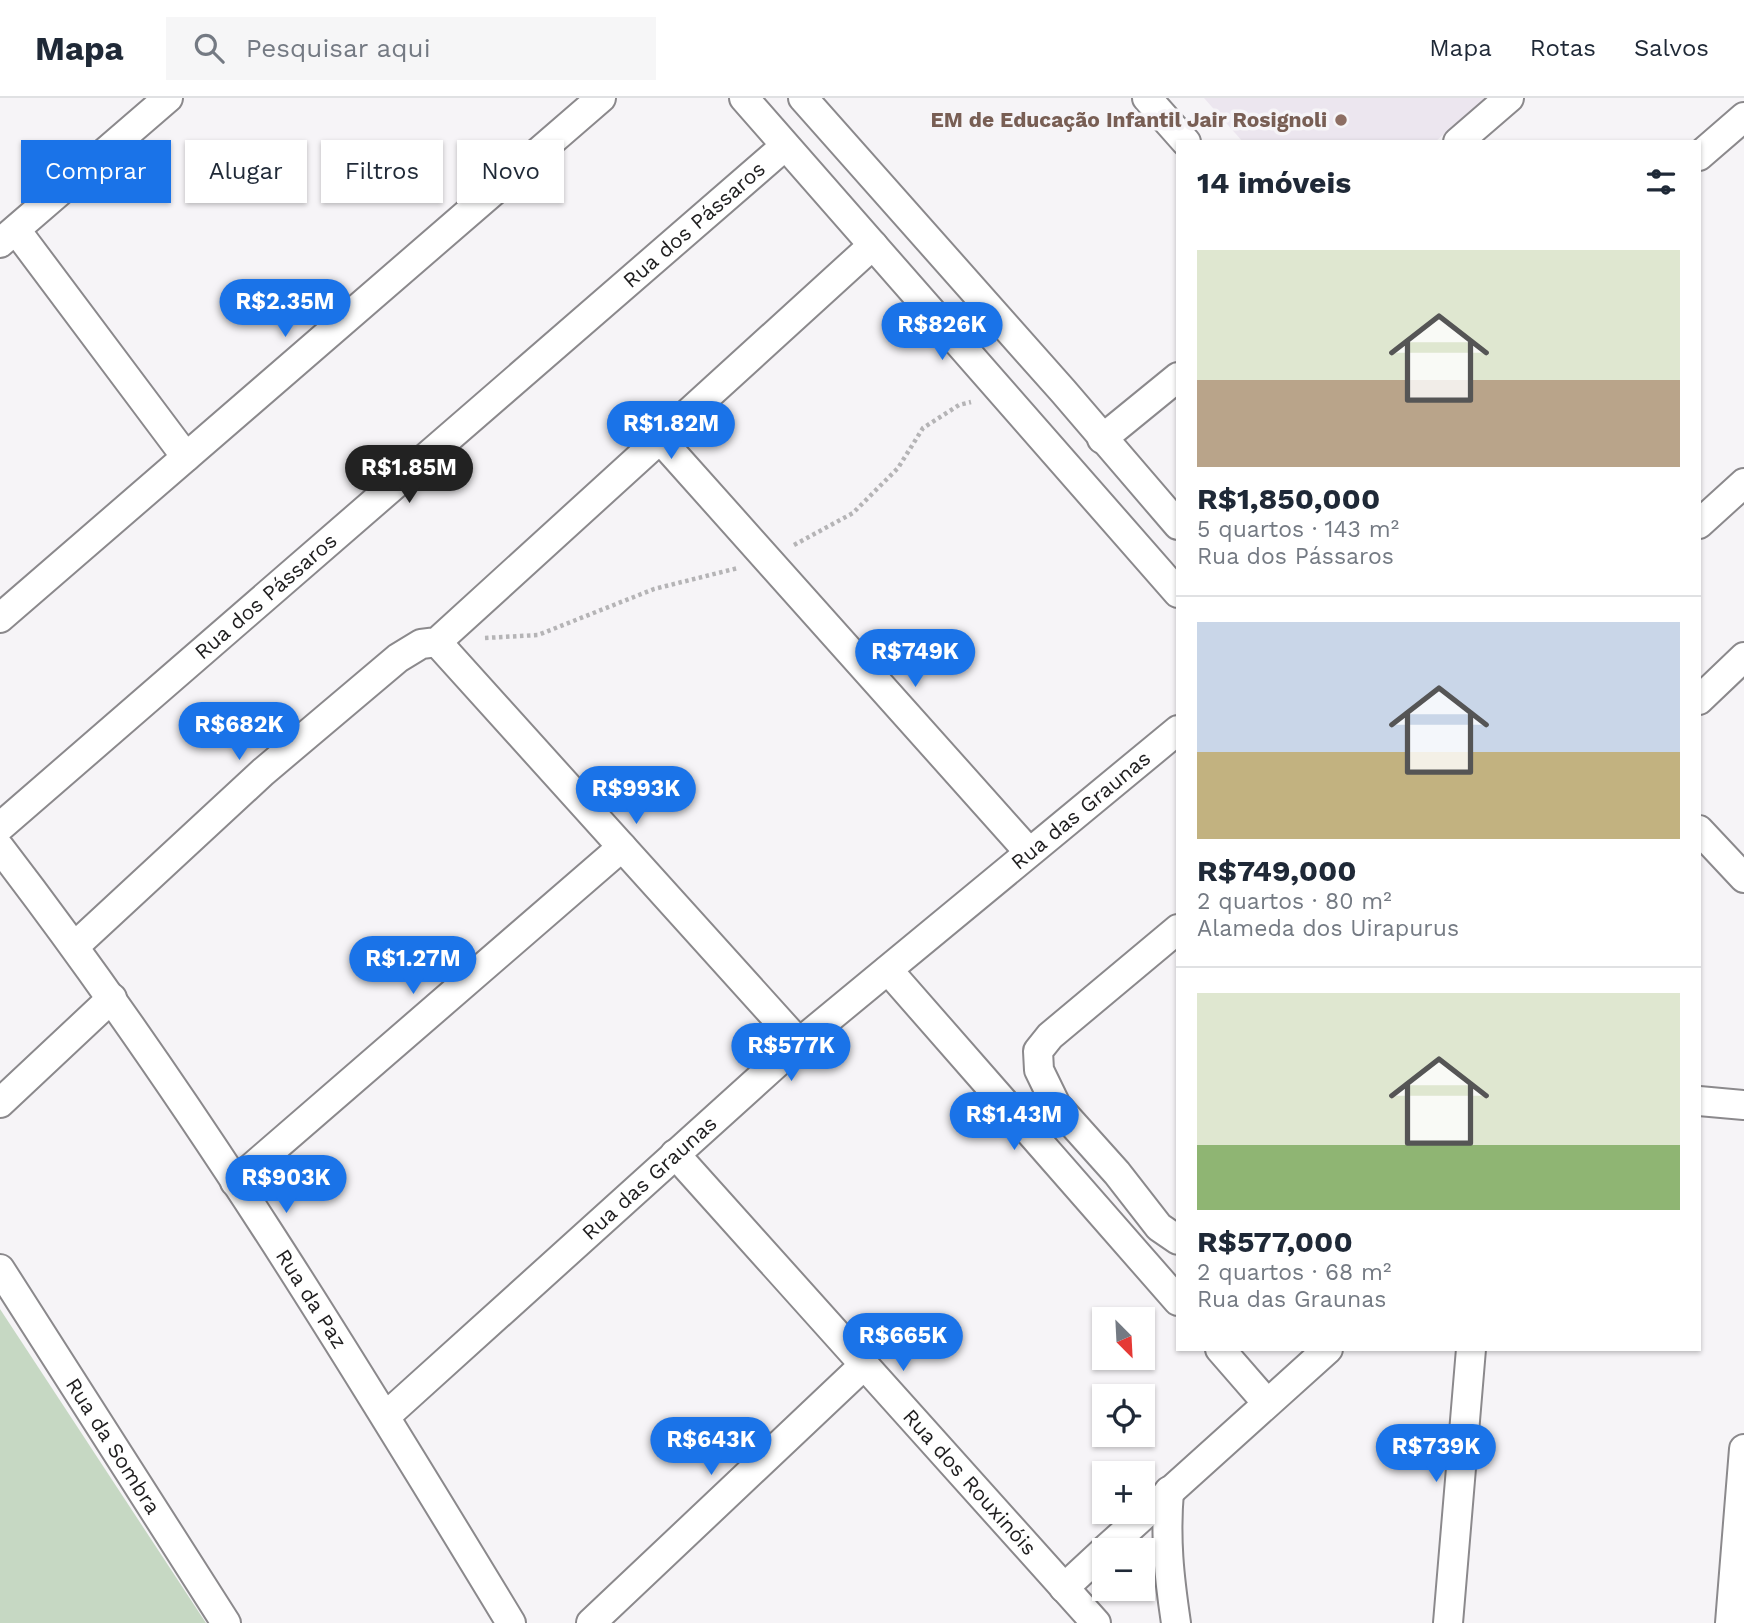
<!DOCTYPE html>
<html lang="pt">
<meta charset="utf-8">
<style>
:root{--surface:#fff;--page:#f6f6f7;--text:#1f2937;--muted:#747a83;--line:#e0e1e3;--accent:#1a73e8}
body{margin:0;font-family:"Work Sans",sans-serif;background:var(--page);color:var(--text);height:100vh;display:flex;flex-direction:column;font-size:26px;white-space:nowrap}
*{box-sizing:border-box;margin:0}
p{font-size:23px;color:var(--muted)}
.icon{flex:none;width:38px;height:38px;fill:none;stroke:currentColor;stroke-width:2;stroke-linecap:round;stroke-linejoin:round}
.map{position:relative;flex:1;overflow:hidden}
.details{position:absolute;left:1176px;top:42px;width:525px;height:1211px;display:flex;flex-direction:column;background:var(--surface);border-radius:0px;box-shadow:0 2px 5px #0004}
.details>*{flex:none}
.guide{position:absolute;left:21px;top:42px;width:665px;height:63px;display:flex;gap:14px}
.needle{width:46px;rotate:156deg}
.controls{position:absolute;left:1092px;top:1209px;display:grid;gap:14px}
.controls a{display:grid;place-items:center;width:63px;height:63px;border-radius:0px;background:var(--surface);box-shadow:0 2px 5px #0004;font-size:35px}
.price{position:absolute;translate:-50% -60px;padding:0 16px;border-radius:24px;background:var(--accent);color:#fff;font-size:23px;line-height:46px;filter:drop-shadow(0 2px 4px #0008)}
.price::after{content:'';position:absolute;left:50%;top:42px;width:21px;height:16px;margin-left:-10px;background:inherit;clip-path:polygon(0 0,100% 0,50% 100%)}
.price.current{background:#222;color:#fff}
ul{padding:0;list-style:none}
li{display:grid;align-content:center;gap:14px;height:371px;padding:0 21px}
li+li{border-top:2px solid var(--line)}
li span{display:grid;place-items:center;height:217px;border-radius:0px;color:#555}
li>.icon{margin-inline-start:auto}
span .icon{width:126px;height:126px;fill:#fffc;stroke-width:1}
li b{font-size:30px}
h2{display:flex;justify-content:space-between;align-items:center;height:84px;padding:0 21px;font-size:30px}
.pill{padding:0 24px;border-radius:0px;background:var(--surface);box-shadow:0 2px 5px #0004;font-size:24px;line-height:63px}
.pill.current{background:var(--accent);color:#fff}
header{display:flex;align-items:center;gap:42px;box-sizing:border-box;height:98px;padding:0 35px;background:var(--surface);border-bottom:2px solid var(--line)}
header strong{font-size:33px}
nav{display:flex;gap:38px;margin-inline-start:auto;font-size:24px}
.search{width:490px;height:63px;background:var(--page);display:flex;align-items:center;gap:18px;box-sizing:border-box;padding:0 24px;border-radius:0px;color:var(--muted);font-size:26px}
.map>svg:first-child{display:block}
.built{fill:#ece6ef}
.green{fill:#c6d8c3}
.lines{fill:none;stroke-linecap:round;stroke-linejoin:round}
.street-casing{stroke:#8b898c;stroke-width:32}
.path{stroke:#b5b4b6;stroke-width:4.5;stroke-dasharray:3.5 3.5;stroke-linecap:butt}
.street{stroke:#fff;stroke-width:28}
.education-dot{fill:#8d6e63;stroke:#f6f4f7;stroke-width:2.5}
.labels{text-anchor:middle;stroke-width:7;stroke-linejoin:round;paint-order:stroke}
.education-label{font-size:21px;font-weight:bold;fill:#785e54;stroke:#f6f4f7;text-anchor:end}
.street-label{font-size:21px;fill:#212021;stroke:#f6f4f7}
</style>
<header>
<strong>Mapa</strong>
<div class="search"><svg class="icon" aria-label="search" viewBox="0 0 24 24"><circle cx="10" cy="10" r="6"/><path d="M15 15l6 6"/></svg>Pesquisar aqui</div>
<nav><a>Mapa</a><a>Rotas</a><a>Salvos</a></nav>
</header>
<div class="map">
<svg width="1744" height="1525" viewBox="0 0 1744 1525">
<rect width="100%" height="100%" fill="#f6f4f7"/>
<path class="built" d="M1204,0H1485L1435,44H1243Z"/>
<path class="green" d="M0,1211L206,1525H0Z"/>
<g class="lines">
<g class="street-casing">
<g id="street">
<path d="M744,0L1178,495"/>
<path d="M803,0L1063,293L1178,427"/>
<path d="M1147,0L1186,44"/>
<path d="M1458,44L1509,0"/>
<path d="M1699,58L1744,19"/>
<path d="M16,132L186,359"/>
<path d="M0,145L168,0"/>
<path d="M660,341L1029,754"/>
<path d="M1102,341L1178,279"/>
<path d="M1699,426L1744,385"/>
<path d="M0,520L601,0"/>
<path d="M437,544L799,945"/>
<path d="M1699,602L1744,559"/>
<path id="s1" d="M0,729L785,48"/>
<path d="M1699,732L1744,780"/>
<path id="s2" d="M0,750C189,996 351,1261 511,1525"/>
<path d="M1178,831L1050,938L1038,953L1039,972L1056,1007L1117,1075L1159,1129L1178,1142"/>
<path d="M75,848L263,674L398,560L421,546L437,544L873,147"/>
<path d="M888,872L1178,1203"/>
<path d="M1699,1003L1744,1007"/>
<path d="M0,1005L112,900"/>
<path id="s3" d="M675,1056L1096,1525"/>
<path d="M235,1084L622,749"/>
<path id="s4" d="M0,1171L226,1525"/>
<path d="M1220,1251L1267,1305"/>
<path id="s5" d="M386,1318L799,945L1178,632"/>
<path d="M1169,1393C1165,1441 1169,1478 1176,1525"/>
<path d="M1105,1452L1328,1251"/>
<path d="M1064,1490L1104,1453"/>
<path d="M591,1525L863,1268"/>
<path d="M1448,1525L1471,1251"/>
<path d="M1730,1525L1744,1351"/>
</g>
</g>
<path class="path" d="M794,447L853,415L898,370L923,330L959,307L971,304
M485,540L538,537L654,491L738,470"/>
<use href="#street" class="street"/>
</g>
<circle class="education-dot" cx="1341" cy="22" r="7"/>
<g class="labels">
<g class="education-label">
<text x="1327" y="29">EM de Educação Infantil Jair Rosignoli</text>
</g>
<g class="street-label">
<text dy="7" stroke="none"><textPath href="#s1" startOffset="919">Rua dos Pássaros</textPath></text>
<text dy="7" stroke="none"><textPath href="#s1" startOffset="352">Rua dos Pássaros</textPath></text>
<text dy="7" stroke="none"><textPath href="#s5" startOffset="922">Rua das Graunas</textPath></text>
<text dy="7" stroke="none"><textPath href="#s5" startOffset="355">Rua das Graunas</textPath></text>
<text dy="7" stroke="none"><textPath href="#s2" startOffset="548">Rua da Paz</textPath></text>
<text dy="7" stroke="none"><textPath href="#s4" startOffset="210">Rua da Sombra</textPath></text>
<text dy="7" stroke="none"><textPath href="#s3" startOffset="441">Rua dos Rouxinóis</textPath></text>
</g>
</g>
</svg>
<div class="controls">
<a><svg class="needle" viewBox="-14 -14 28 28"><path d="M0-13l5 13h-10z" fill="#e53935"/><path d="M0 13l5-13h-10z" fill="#747a83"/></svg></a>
<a><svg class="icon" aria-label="locate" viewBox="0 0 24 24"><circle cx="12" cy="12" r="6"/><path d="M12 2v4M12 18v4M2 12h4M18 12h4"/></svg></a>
<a>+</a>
<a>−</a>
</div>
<b class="price" style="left:285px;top:241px">R$2.35M</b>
<b class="price" style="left:942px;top:264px">R$826K</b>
<b class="price" style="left:671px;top:363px">R$1.82M</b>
<b class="price current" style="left:409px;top:407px">R$1.85M</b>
<b class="price" style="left:915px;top:591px">R$749K</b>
<b class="price" style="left:239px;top:664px">R$682K</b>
<b class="price" style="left:636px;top:728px">R$993K</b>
<b class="price" style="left:413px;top:898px">R$1.27M</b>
<b class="price" style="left:791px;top:985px">R$577K</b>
<b class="price" style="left:1014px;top:1054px">R$1.43M</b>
<b class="price" style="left:286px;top:1117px">R$903K</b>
<b class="price" style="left:903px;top:1275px">R$665K</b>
<b class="price" style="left:711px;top:1379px">R$643K</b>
<b class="price" style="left:1436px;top:1386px">R$739K</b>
<div class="guide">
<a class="pill current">Comprar</a>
<a class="pill">Alugar</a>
<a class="pill">Filtros</a>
<a class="pill">Novo</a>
</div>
<section class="details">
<h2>14 imóveis<svg class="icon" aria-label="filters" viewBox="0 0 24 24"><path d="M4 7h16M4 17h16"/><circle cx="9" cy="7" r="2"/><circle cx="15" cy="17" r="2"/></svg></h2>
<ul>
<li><span style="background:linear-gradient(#dfe7d0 60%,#b9a48a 0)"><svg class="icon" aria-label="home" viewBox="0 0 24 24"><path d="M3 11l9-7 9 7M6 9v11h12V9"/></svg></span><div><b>R$1,850,000</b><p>5 quartos · 143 m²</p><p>Rua dos Pássaros</p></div></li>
<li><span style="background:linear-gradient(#c9d6e8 60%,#c2b280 0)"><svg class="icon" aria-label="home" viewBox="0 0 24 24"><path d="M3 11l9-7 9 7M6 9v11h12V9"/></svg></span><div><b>R$749,000</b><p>2 quartos · 80 m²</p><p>Alameda dos Uirapurus</p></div></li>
<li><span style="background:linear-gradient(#dfe7d0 70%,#8fb573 0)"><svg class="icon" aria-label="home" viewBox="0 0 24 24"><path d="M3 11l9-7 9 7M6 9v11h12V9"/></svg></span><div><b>R$577,000</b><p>2 quartos · 68 m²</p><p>Rua das Graunas</p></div></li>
</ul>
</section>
</div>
